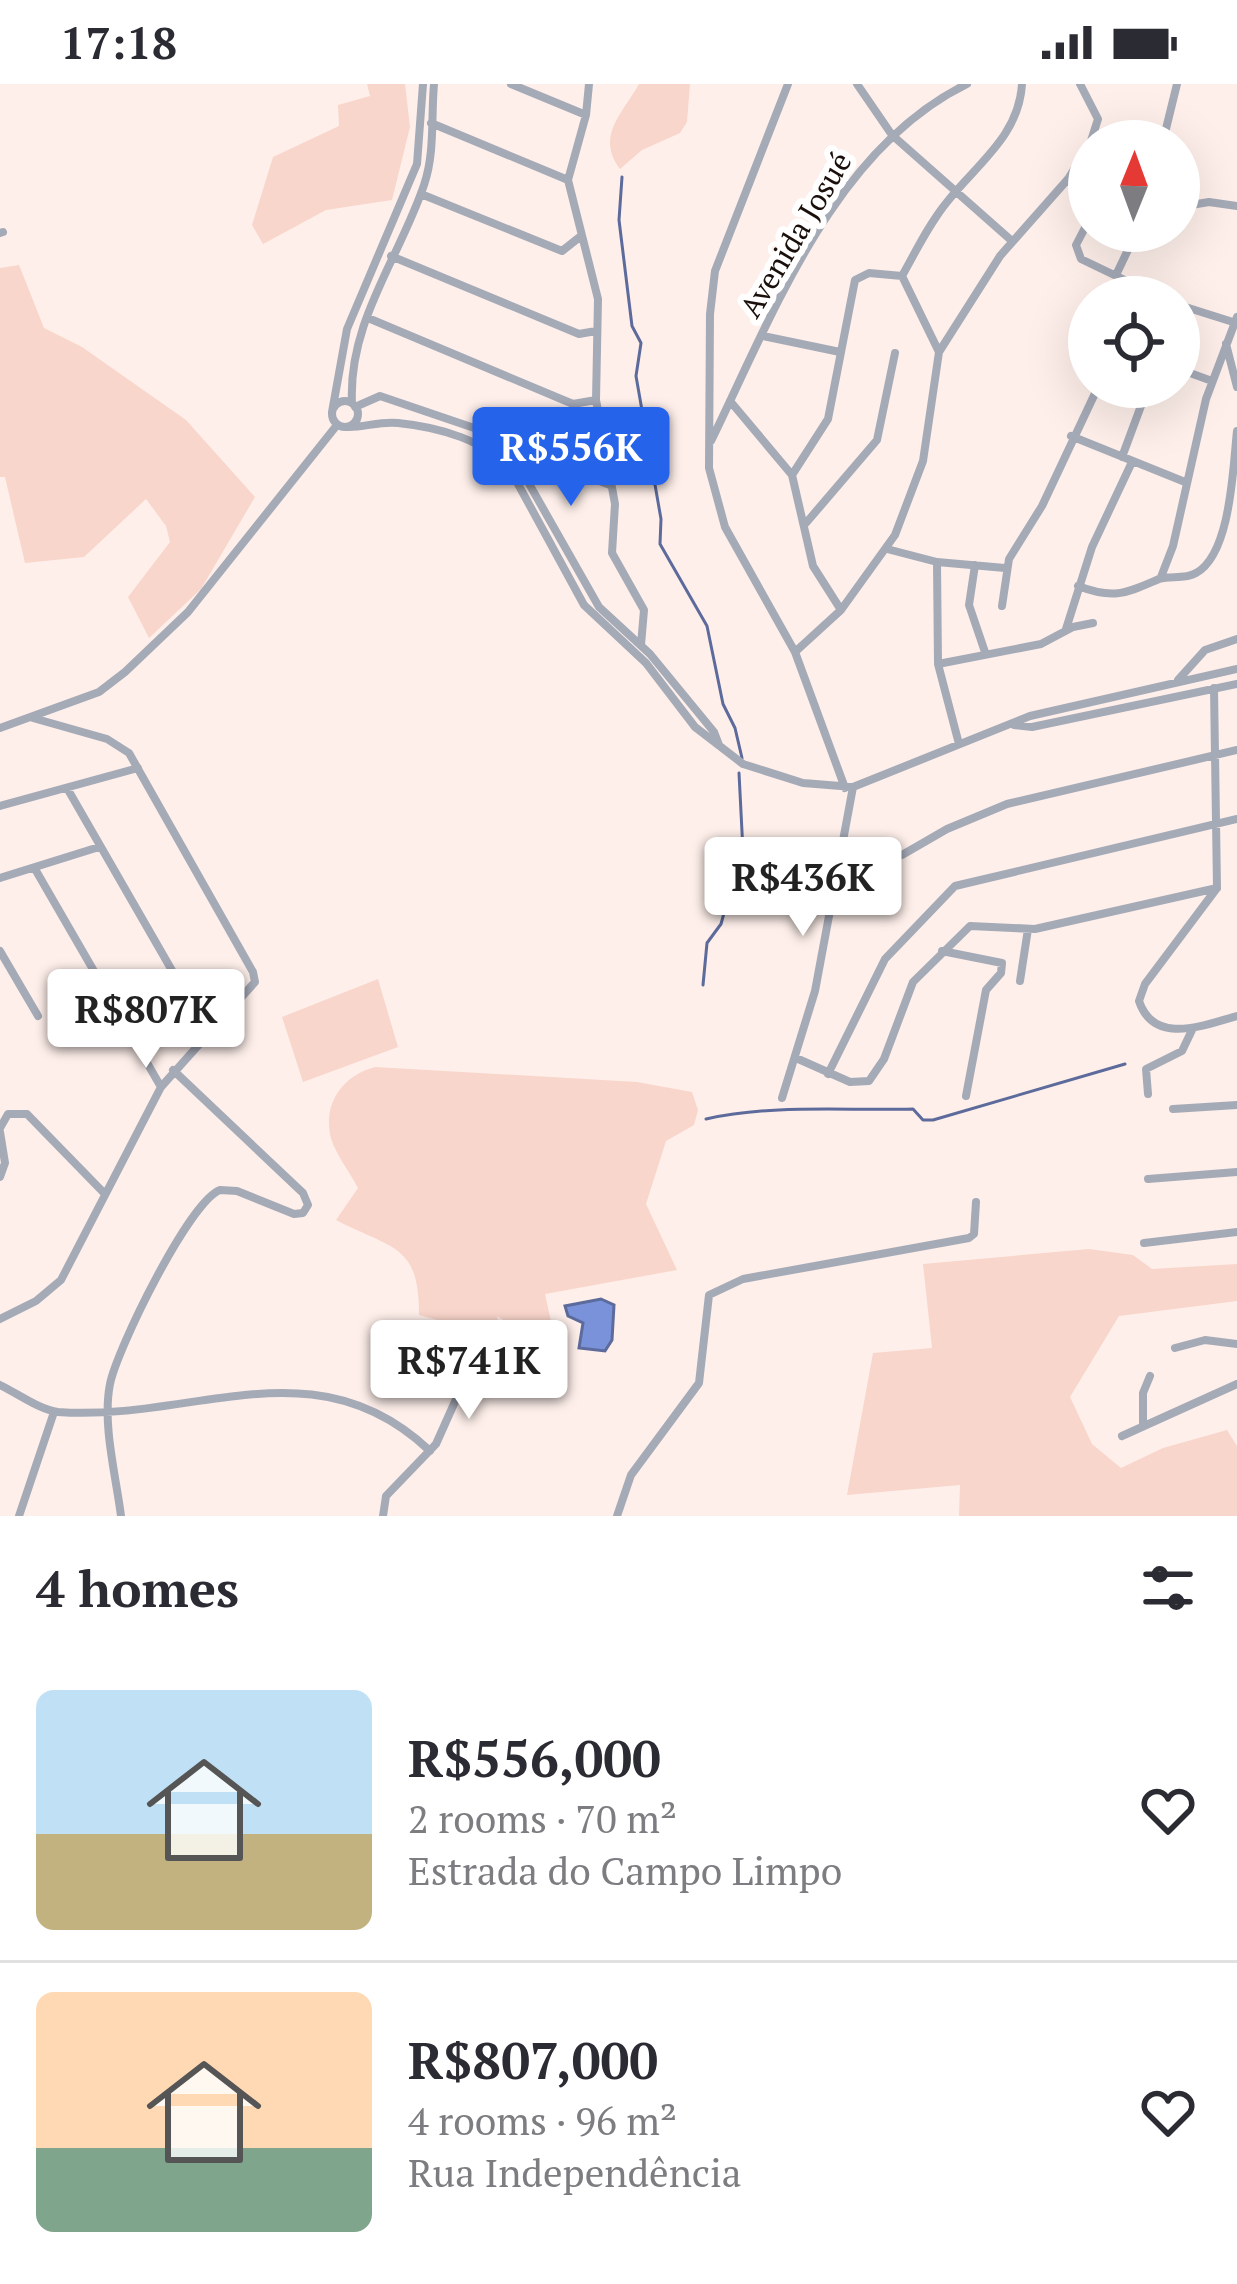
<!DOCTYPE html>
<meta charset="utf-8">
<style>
:root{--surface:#fff;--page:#f7f7f7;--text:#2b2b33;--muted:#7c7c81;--line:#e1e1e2;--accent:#2563eb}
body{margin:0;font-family:"PT Serif",serif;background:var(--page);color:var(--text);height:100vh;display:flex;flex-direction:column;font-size:45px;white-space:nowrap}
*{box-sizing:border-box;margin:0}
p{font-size:39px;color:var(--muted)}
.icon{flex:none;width:66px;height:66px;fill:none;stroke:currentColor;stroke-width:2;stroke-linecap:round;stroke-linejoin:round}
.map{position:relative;height:1432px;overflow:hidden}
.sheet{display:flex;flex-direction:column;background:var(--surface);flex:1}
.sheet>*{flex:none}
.needle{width:78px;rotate:1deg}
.buttons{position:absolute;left:1068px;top:36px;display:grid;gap:24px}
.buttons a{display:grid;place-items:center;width:132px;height:132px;border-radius:50%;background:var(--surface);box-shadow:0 12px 48px #0002;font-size:60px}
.price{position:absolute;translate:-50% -102px;padding:0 27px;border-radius:12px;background:#fff;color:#222;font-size:39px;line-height:78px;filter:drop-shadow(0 3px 6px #0008)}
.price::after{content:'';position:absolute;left:50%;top:72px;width:36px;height:27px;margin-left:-18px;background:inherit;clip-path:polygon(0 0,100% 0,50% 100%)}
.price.selected{background:var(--accent);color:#fff}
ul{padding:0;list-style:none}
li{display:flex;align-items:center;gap:36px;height:300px;padding:0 36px}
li+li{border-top:3px solid var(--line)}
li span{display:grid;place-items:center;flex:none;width:336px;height:240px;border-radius:18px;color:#555}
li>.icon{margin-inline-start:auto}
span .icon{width:144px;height:144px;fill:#fffc;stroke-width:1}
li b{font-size:51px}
h2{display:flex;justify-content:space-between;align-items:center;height:144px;padding:0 36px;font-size:51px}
.status{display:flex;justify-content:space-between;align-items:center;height:84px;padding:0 60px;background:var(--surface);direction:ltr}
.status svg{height:33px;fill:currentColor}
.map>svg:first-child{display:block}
.green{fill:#f9d6cb}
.water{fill:#7992da;stroke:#5c6b9c;stroke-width:3}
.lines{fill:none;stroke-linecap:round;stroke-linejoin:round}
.stream{stroke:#5c6b9c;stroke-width:3}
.minor{stroke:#a5aab7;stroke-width:8}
.labels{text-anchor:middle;stroke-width:12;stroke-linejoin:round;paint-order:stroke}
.street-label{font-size:30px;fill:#1a0f0b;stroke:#fff}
</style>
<div class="status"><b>17:18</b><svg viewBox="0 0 49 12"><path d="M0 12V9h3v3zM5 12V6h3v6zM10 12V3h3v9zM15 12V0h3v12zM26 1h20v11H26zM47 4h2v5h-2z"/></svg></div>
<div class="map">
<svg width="1237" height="1432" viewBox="0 0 1237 1432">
<rect width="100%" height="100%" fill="#feefea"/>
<path class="green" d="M367,0H405L410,43L392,116L326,126L263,160L252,141L273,73L339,42L338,21L370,12Z
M639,0H690L687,38L680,49L642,66L620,85C595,52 623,29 639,0Z
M19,181L44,244L82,263L186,336L255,413L201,505L149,554L128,513L170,458L166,442L146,415L84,473L25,479L5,393H0V184Z
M378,895L398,963L303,998L282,933Z
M375,983L637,998L692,1008L698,1026L694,1041L666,1057L646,1120L677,1186L545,1210L562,1288L545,1292L530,1252L497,1232L503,1260L484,1249L419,1231C419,1160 394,1166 336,1136L358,1104C350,1088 333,1067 330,1050C324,1016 345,991 375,983Z
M1089,1165L1133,1171L1152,1185L1237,1180V1217L1119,1232L1070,1313L1092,1360L1121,1384L1163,1364L1227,1346L1237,1362V1432H959L960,1401L847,1411L873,1269L932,1264L923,1180Z"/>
<path class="water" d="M601,1215L614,1221L612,1256L605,1267L579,1264L583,1239L568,1232L565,1222Z"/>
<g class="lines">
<path class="stream" d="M622,93L619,136L632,242L641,259L636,292L661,435L660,460L707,542L723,620L735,644L742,674
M703,901L707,859L721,840L733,796L744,787L739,689
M706,1035C774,1020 843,1027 913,1025L923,1036H933L1125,980"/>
<path class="minor" d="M511,0L586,31
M589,0L586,31L568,96L598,215L596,316L615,420L612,469L644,526L641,561
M788,0L715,187L710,230L709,384L725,443L795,568L845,704
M857,0L892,51L1012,157
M1080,0L1098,35L1091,57
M431,39L568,96
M1163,57L1177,0
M1068,95L1089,120
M421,110L562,167L581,152
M1179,123L1209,118L1237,122
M1089,136L1076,161L1081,175L1160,213
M0,149L3,148
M391,172L579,250L596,247
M1116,191L1137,147
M902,192C916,167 929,140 947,118C977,80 1019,52 1022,0
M902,192L939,268
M1179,221L1233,238
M368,234L573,320L596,316
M763,252L840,268
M1226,260L1237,303
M1179,285L1212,297
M332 330a13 13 0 1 1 26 0a13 13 0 1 1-26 0Z
M730,317L792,391L813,482L841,526
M352,319C348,238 399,175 424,101C435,69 431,34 434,0
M355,323L380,312L483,347L507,361L599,523L650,570L714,648L719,661
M332,328L347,245L417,80L423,0
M349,343C365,343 381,337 398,339C438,343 488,356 512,389L584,521L646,579L695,643L743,680L803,699L853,703L1030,632L1237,585
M1071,352L1185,398
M711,357C773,230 834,65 967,0
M509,362L610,401
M1122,373L1148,303
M792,391L828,335L855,196L869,189L902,192
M806,439L877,356L895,269
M887,465L937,478L1005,484
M937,478L938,580L959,660
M975,481L969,521L985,568
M1161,493L1173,462L1206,315L1237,233
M1078,502C1115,516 1126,509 1159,495C1170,491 1184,496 1196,489C1231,470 1233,383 1237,347
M1002,522L1009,475L1042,422L1098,303
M1066,545L1092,463L1132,378
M795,568L841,526L895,451L923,377L939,268L1000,172L1068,95L1089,61
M938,580L1041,560L1073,543L1093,539
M1178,596L1205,566L1237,555
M1214,604L1217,804L1145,900L1139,917C1154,962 1204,941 1237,932
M1014,641L1032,643L1237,600
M0,644L99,608L125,588L188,528L337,341
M67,704L208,949
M0,722L138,684
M844,761L884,772L902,771L947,745L1007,720L1237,666
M35,785L161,1003
M0,794L99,763
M0,867L38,932
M942,867L1002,879L1001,889L986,906L966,1012
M1020,897L1028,845
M796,974L850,998L869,997L884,975L913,898L970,842L1035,845L1217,804
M828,990L885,875L955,802L1237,735
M1148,1010L1146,985L1182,967L1193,944
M782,1014L815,907L853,703
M1173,1025L1237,1021
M0,1044L8,1030H27L104,1109
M0,1048L5,1079L0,1093
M1148,1095L1237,1088
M1144,1159L1237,1148
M0,1235L36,1217L61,1196L161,1003L255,898L253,888L129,669L107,655L33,634
M1175,1264L1205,1256L1237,1260
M0,1301C17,1309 40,1326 58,1328C193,1338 315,1258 430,1367
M1143,1341V1309L1150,1292
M1122,1352L1237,1300
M19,1432L54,1328
M121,1432C116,1392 102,1340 110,1300C117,1265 189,1118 220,1106L237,1107L294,1130L303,1129L308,1121L303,1109L173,986
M383,1432L386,1412L436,1360L470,1284
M617,1432L631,1391L699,1299L709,1211L743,1195L969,1154L974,1150L976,1118"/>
</g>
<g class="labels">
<g class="street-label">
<text transform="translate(796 151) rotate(-59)" y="10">Avenida Josué</text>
</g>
</g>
</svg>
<div class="buttons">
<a><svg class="needle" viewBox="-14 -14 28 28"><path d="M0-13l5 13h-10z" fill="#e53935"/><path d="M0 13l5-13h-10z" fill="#7c7c81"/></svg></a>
<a><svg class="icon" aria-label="locate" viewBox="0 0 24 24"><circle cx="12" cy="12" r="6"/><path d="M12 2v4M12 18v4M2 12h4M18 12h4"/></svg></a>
</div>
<b class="price selected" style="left:571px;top:425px">R$556K</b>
<b class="price" style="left:803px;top:855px">R$436K</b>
<b class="price" style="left:146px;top:987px">R$807K</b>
<b class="price" style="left:469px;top:1338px">R$741K</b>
</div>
<section class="sheet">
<h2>4 homes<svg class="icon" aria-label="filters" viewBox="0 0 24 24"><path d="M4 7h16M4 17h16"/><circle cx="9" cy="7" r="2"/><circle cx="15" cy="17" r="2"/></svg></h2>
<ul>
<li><span style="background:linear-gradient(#bfe0f5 60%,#c2b280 0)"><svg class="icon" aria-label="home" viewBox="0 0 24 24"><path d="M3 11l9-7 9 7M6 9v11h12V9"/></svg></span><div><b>R$556,000</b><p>2 rooms · 70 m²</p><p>Estrada do Campo Limpo</p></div><svg class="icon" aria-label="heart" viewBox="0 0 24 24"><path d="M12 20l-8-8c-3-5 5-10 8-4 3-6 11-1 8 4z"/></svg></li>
<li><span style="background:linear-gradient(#ffd9b3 65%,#7fa58c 0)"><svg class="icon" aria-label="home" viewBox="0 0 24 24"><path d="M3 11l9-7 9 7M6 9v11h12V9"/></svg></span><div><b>R$807,000</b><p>4 rooms · 96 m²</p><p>Rua Independência</p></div><svg class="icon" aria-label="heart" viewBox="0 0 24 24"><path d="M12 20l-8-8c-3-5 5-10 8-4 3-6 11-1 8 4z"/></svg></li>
</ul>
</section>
